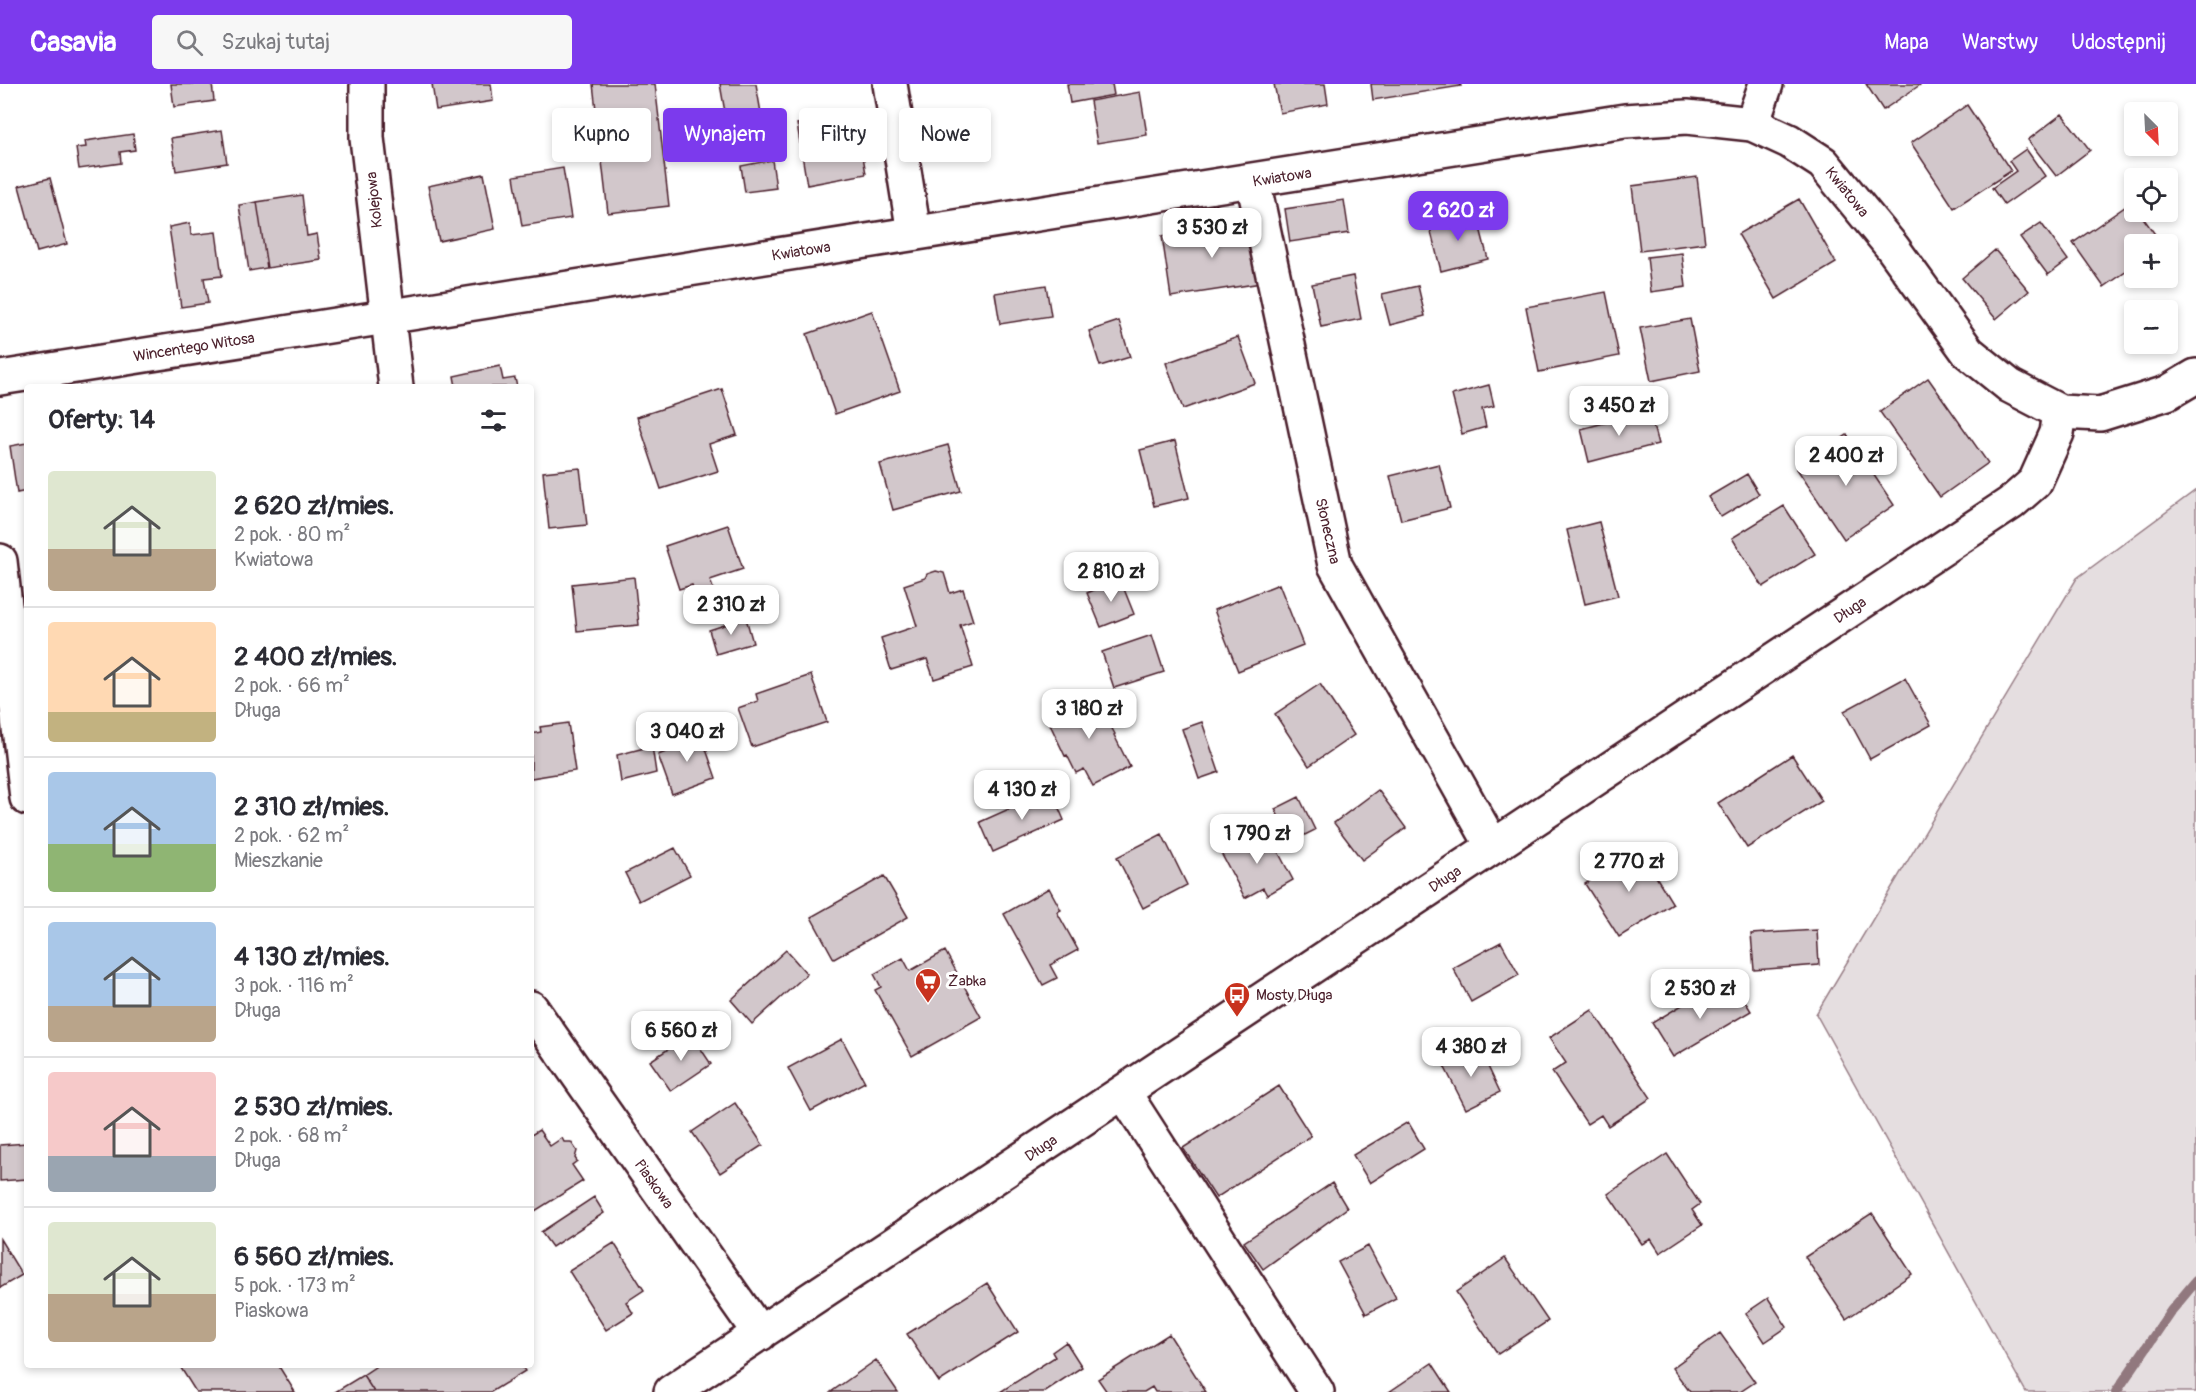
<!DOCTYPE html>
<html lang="pl">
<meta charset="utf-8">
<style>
:root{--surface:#fff;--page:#f7f7f7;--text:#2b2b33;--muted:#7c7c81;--line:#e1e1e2;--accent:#7c3aed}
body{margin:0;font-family:Pangolin,sans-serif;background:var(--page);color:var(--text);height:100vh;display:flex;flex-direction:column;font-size:22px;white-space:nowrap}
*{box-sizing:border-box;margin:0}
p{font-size:20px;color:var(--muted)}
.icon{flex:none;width:33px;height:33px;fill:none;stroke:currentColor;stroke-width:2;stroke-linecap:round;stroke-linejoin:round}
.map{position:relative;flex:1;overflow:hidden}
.side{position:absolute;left:24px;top:300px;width:510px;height:984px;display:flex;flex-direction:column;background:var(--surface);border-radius:6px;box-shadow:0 3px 9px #0003}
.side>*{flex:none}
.top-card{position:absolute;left:552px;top:24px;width:570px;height:54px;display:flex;gap:12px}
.needle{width:39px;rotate:156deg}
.buttons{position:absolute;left:2124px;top:18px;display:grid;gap:12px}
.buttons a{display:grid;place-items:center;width:54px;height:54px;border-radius:6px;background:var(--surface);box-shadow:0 3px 9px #0003;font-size:30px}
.price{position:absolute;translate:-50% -51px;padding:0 14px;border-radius:12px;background:#fff;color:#222;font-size:20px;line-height:39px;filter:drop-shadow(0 2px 3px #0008)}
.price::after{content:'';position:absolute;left:50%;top:36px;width:18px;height:14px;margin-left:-9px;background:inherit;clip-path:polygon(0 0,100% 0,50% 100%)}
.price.active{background:var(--accent);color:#fff}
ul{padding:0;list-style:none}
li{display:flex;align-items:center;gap:18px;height:150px;padding:0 24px}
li+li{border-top:2px solid var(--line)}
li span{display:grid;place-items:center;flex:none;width:168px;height:120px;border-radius:6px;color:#555}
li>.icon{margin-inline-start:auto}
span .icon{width:72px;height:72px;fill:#fffc;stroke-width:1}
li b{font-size:26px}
h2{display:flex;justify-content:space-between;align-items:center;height:72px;padding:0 24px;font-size:26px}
.chip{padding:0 21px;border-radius:6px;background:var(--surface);box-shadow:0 3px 9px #0003;font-size:21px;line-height:54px}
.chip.active{background:var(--accent);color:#fff}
header{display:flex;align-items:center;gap:36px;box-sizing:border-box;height:84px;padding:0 30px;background:var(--accent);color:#fff}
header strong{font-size:28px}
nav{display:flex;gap:33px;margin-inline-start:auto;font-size:21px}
.search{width:420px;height:54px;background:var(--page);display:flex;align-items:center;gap:15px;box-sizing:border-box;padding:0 21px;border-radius:6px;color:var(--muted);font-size:22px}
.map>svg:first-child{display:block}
.green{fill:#e5dee0;stroke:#987e86;stroke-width:1.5}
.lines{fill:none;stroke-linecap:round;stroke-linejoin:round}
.stream{stroke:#91787e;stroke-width:10}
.building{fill:#d2c7cb;stroke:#4a1f2b;stroke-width:1.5}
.minor-casing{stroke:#4a1f2b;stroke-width:38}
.major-casing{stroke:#4a1f2b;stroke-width:38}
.minor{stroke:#fff;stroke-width:33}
.major{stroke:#fff;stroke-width:33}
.labels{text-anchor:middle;stroke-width:6;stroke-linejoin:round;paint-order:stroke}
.street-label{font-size:15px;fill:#4a1f2b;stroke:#fff}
.poi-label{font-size:15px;fill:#4a1f2b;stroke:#fff;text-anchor:start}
</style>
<header>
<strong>Casavia</strong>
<div class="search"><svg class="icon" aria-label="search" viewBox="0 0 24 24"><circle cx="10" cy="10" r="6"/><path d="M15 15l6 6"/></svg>Szukaj tutaj</div>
<nav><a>Mapa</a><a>Warstwy</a><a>Udostępnij</a></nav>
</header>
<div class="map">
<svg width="2196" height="1308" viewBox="0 0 2196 1308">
<rect width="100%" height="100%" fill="#fff"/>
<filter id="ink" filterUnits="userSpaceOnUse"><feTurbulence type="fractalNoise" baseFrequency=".0167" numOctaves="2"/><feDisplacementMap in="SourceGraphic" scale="12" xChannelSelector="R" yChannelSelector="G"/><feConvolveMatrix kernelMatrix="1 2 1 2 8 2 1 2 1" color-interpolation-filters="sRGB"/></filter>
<g filter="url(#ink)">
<path class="green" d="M2196,406V1308H2026L1816,930L2077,494Z"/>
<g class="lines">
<path class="stream" d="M2116,1308L2171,1227L2196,1197"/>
</g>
<path class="building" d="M171,0H212L214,17L174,23Z
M432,0H491L493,17L436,26Z
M593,0H655L669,122L608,129Z
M720,0H756L764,46L729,51Z
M1067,0H1112L1114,11L1070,19Z
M1274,0H1325L1328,20L1280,29Z
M1371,0H1460L1461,2L1373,16Z
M1866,0H1919L1920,1L1883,26Z
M1140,8L1147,51L1097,59L1090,17Z
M1967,21L2011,87L1954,124L1911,59Z
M2062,30L2090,66L2056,92L2028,56Z
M856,31L866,90L807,101L797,40Z
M222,46L227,79L176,87L171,54Z
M133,50L135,66L120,68L121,79L79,85L76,64L86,63L85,57Z
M2026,65L2045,92L2004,121L1992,104L2016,87L2009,77Z
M772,76L776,104L745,108L741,82Z
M563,84L571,134L522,142L514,92Z
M484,90L495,145L439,157L428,102Z
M1697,93L1705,159L1640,167L1632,102Z
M50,94L67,160L37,168L19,102Z
M302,111L307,152L317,150L321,176L267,184L257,118Z
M1799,115L1836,179L1776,215L1738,150Z
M1344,116L1349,149L1290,158L1285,125Z
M257,118L267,184L249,187L239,121Z
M2132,118L2134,121V128H2139L2162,160H2134V182L2104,203L2073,159Z
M1476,128L1488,175L1441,187L1429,140Z
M1252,138L1261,199L1171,213L1162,152Z
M190,139L191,151L216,148L222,192L204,194L208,219L181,223L169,143Z
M2041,139L2068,176L2048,191L2020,153Z
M1995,166L2029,207L1996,235L1962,194Z
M1682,169L1686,203L1651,208L1647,173Z
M1353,192L1361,235L1321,243L1312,200Z
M1046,201L1051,232L1000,240L995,209Z
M1418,202L1425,232L1390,241L1382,210Z
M1606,208L1619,272L1539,288L1526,223Z
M872,227L900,307L835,330L807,250Z
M1690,235L1700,287L1651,297L1640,244Z
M1119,237L1130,273L1100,282L1089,247Z
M1238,253L1255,299L1183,325L1166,279Z
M500,282L503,296L515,294L517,303H456L454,292Z
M1928,294L1988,379L1940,413L1880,328Z
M1489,301L1494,322L1482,325L1486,343L1462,350L1452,311Z
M722,305L737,351L709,360L718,387L661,405L637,333Z
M1649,327L1658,360L1589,378L1581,345Z
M1847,351L1894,421L1844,455L1797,385Z
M1175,357L1189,414L1154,422L1140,366Z
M27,359V407L17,409L10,362Z
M948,361L961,407L893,426L880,380Z
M1439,380L1450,424L1401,436L1390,392Z
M580,384L587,441L549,445L543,388Z
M1747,390L1759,410L1721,433L1708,413Z
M1784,422L1815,470L1763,503L1732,454Z
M1599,438L1618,512L1585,520L1567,446Z
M728,441L743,485L710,496L716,512L698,518L692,501L679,505L665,462Z
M936,487L944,489L950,509L963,505L973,537L960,541L973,583L934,595L927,575L891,586L881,554L917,542L904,501L925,494L927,490Z
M634,493L639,541L577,547L572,500Z
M1120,495L1134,530L1101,543L1087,509Z
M1279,500L1303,561L1238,587L1214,526Z
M746,534L753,559L716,570L709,546Z
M1152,551L1164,588L1114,604L1102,568Z
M811,591L827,638L752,663L738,624L758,617L756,610Z
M1905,594L1931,641L1870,675L1844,627Z
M1320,600L1354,651L1309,682L1275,630Z
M1093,610L1115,650L1114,651L1130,683L1093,702L1084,685L1076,689L1067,671L1065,672L1047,634Z
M1202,638L1219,688L1199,695L1182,645Z
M568,639L575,687L531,694V650L541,648L540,643Z
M699,645L716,694L672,710L658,671L676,664L673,654Z
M652,662L656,689L621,698L617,671Z
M1792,671L1822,717L1747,764L1718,719Z
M1051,706L1064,736L993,768L980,738Z
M1378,706L1406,744L1362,776L1334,739Z
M1299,713L1315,746L1291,758L1275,725Z
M1266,745L1293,796L1267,811L1263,804L1245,814L1221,769Z
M1162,750L1187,801L1143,824L1117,773Z
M675,764L690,791L639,817L625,789Z
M1639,765L1673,820L1619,853L1585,800Z
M884,792L908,833L834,875L811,833Z
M1049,804L1061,826L1057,828L1078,866L1050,881L1057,894L1043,901L1004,830Z
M1817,846L1819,881L1754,886L1751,850Z
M1501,858L1519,891L1471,918L1453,884Z
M786,866L807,890L752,940L731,916Z
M945,867L981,933L912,972L875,906L881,903L874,890L903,874L910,887Z
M1736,903L1751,927L1673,973L1652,939L1707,906L1714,916Z
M1592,926L1651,1014L1608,1042L1601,1031L1587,1040L1552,988L1566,979L1549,954Z
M691,950L711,980L671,1007L650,977Z
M842,955L865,998L811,1027L788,984Z
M1467,968L1484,974L1500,1008L1466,1025L1442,978Z
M1279,1002L1311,1052L1216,1114L1183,1064Z
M735,1019L763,1061L720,1089L692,1048Z
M1408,1038L1424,1065L1370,1099L1353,1071Z
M539,1046L550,1062L562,1054L564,1058H571L577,1067L575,1074L577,1077L572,1081L583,1097L535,1127L531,1120V1051Z
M27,1059V1095L0,1097V1061Z
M1667,1070L1700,1120L1692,1126L1702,1141L1660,1169L1651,1155L1642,1160L1608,1110Z
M1332,1099L1347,1124L1263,1185L1244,1158Z
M594,1113L604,1129L552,1163L541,1148Z
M1872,1129L1912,1190L1846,1235L1805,1173Z
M0,1155L22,1191L0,1204Z
M614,1159L644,1206L626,1218L633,1229L606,1246L569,1187Z
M1368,1162L1396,1214L1366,1230L1338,1178Z
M1505,1174L1548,1237L1498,1270L1456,1208Z
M987,1199L1018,1248L939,1298L907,1250Z
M1768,1214L1787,1243L1765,1258L1746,1229Z
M1720,1249L1755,1298L1740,1308H1690L1672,1284Z
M1169,1250L1206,1308H1155L1152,1303L1144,1308H1107L1098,1295Z
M1066,1258L1082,1283L1044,1308H1000L1055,1273L1052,1268Z
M876,1276L898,1308H831Z
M1432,1279L1451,1308H1389Z
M179,1281H278L295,1308H196Z
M378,1281H521L525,1287L491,1308H374L363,1291Z
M363,1291L374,1308H335Z"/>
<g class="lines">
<g class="minor-casing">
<path id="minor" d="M367,0V54L396,303
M890,0L914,149
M1752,40L1766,0
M1253,97L1335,481L1493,763
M0,477L27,714
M531,924L760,1250
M1124,1009L1317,1308
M671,1308L2011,419L2035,398L2057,349L2060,328"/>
</g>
<g class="major-casing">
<path id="major" d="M0,294L1625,37L1687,33L1752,40L1789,57L1823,79L1892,163L1968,268L2010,302L2060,328L2100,330L2167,309L2196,292"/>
</g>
<use href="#minor" class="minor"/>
<use href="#major" class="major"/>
</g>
</g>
<defs>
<g id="supermarket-pin" transform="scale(1.35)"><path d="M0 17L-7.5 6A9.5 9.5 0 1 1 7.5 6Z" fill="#c8321e" stroke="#fff"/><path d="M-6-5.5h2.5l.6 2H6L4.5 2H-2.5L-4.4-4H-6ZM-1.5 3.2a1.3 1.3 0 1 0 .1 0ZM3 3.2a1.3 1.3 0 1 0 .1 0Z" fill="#fff"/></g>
<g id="bus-pin" transform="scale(1.35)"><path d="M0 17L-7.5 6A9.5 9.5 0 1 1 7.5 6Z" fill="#c8321e" stroke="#fff"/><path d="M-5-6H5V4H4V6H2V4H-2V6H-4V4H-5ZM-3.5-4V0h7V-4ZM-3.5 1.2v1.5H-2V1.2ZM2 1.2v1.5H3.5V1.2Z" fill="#fff"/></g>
</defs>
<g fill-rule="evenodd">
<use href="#supermarket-pin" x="928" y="897"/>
<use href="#bus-pin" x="1237" y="911"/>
</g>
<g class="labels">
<g class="street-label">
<text transform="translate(1282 93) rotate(-9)" y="5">Kwiatowa</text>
<text transform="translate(1847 108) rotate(51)" y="5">Kwiatowa</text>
<text transform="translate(374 116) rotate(-96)" y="5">Kolejowa</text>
<text transform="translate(801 167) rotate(-9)" y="5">Kwiatowa</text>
<text transform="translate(194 263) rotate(-9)" y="5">Wincentego Witosa</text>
<text transform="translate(1328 447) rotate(77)" y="5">Słoneczna</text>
<text transform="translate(1850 526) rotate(-34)" y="5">Długa</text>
<text transform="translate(1445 795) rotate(-34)" y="5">Długa</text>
<text transform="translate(1041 1064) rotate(-34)" y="5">Długa</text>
<text transform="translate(654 1100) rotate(55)" y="5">Piaskowa</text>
</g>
<g class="poi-label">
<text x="948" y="902">Żabka</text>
<text x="1256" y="916">Mosty Długa</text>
</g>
</g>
</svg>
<div class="buttons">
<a><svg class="needle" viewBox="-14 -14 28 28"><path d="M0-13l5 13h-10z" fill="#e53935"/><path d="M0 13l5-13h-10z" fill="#7c7c81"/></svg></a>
<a><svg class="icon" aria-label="locate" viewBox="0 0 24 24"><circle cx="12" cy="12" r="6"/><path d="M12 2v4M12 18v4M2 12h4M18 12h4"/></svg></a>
<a>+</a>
<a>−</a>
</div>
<b class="price active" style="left:1458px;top:158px">2 620 zł</b>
<b class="price" style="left:1212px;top:175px">3 530 zł</b>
<b class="price" style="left:1619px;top:353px">3 450 zł</b>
<b class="price" style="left:1846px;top:403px">2 400 zł</b>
<b class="price" style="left:1111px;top:519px">2 810 zł</b>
<b class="price" style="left:731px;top:552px">2 310 zł</b>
<b class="price" style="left:1089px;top:656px">3 180 zł</b>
<b class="price" style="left:687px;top:679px">3 040 zł</b>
<b class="price" style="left:1022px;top:737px">4 130 zł</b>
<b class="price" style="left:1257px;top:781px">1 790 zł</b>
<b class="price" style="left:1629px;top:809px">2 770 zł</b>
<b class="price" style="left:1700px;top:936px">2 530 zł</b>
<b class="price" style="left:681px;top:978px">6 560 zł</b>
<b class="price" style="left:1471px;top:994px">4 380 zł</b>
<div class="top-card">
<a class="chip">Kupno</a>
<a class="chip active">Wynajem</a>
<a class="chip">Filtry</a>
<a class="chip">Nowe</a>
</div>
<section class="side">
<h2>Oferty: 14<svg class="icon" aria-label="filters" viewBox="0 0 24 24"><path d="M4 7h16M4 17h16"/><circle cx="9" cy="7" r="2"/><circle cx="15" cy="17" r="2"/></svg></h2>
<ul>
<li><span style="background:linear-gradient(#dfe7d0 65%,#b9a48a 0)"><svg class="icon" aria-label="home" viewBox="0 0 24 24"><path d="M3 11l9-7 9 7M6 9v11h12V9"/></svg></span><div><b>2 620 zł/mies.</b><p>2 pok. · 80 m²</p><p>Kwiatowa</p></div></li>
<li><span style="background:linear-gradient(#ffd9b3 75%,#c2b280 0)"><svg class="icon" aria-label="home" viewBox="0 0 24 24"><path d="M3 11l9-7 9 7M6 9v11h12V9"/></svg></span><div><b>2 400 zł/mies.</b><p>2 pok. · 66 m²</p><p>Długa</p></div></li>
<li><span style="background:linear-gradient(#a9c7e8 60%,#8fb573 0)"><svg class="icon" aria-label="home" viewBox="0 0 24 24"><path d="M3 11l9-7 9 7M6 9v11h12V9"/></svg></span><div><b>2 310 zł/mies.</b><p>2 pok. · 62 m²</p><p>Mieszkanie</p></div></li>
<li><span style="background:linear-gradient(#a9c7e8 70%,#b9a48a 0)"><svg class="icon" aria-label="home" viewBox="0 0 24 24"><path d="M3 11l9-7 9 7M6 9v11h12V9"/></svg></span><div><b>4 130 zł/mies.</b><p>3 pok. · 116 m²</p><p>Długa</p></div></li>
<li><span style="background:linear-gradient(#f6c9c9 70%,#9aa5b1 0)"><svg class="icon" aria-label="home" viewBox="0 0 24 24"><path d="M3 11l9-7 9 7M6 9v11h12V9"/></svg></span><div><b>2 530 zł/mies.</b><p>2 pok. · 68 m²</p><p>Długa</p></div></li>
<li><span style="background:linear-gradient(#dfe7d0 60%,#b9a48a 0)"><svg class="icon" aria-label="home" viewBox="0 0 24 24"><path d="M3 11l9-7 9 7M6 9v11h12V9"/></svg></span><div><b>6 560 zł/mies.</b><p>5 pok. · 173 m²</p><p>Piaskowa</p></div></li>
</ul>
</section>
</div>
